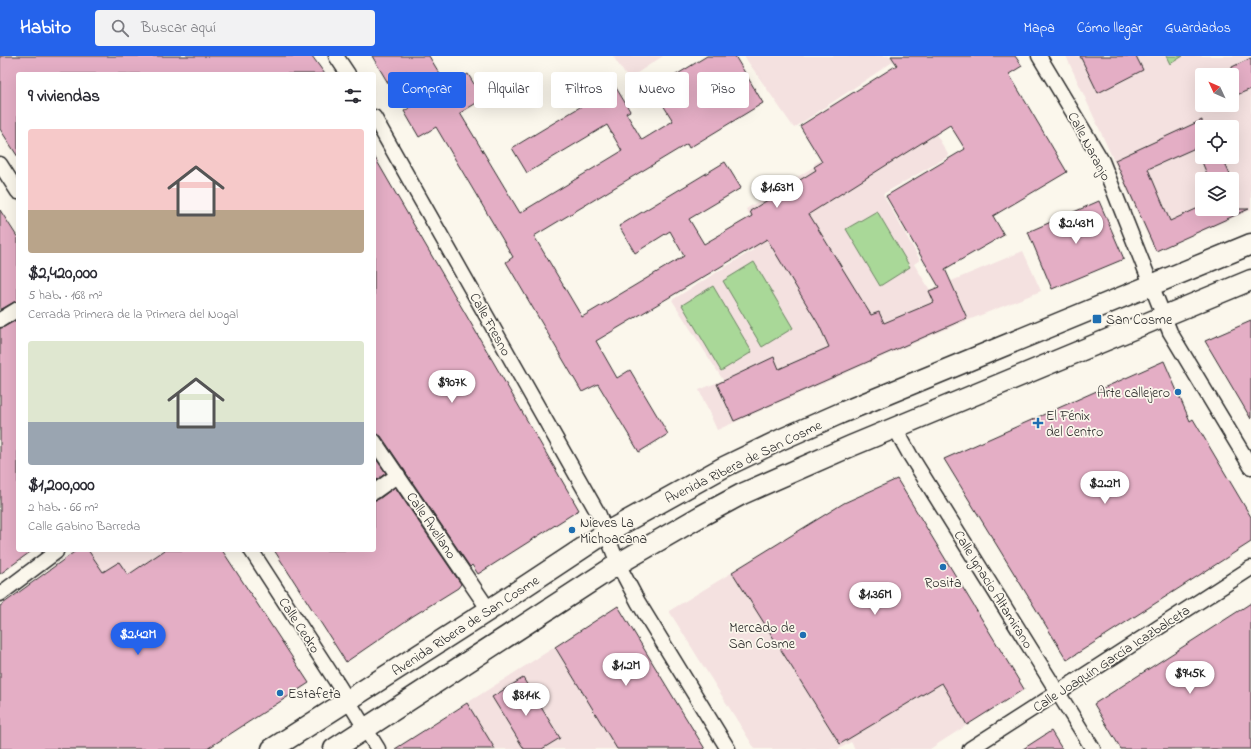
<!DOCTYPE html>
<html lang="es">
<meta charset="utf-8">
<style>
:root{--surface:#fff;--page:#f2f2f3;--text:#2b2b33;--muted:#7c7c81;--accent:#2563eb}
body{margin:0;font-family:"Indie Flower",sans-serif;background:var(--page);color:var(--text);height:100vh;display:flex;flex-direction:column;font-size:15px;white-space:nowrap}
*{box-sizing:border-box;margin:0}
p{font-size:13px;color:var(--muted)}
.icon{flex:none;width:22px;height:22px;fill:none;stroke:currentColor;stroke-width:2;stroke-linecap:round;stroke-linejoin:round}
.map{position:relative;flex:1;overflow:hidden}
.panel{position:absolute;left:16px;top:16px;width:360px;height:480px;display:flex;flex-direction:column;background:var(--surface);border-radius:4px;box-shadow:0 4px 16px #0002}
.panel>*{flex:none}
.hud{position:absolute;left:388px;top:16px;width:380px;height:36px;display:flex;gap:8px}
.needle{width:26px;rotate:314deg}
.buttons{position:absolute;left:1195px;top:12px;display:grid;gap:8px}
.buttons a{display:grid;place-items:center;width:44px;height:44px;border-radius:4px;background:var(--surface);box-shadow:0 4px 16px #0002;font-size:20px}
.price{position:absolute;translate:-50% -34px;padding:0 9px;border-radius:14px;background:#fff;color:#222;font-size:13px;line-height:26px;filter:drop-shadow(0 1px 2px #0008)}
.price::after{content:'';position:absolute;left:50%;top:24px;width:12px;height:9px;margin-left:-6px;background:inherit;clip-path:polygon(0 0,100% 0,50% 100%)}
.price.current{background:var(--accent);color:#fff}
ul{padding:0;list-style:none}
li{display:grid;align-content:center;gap:8px;height:212px;padding:0 12px}
li span{display:grid;place-items:center;height:124px;border-radius:4px;color:#555}
li>.icon{margin-inline-start:auto}
span .icon{width:72px;height:72px;fill:#fffc;stroke-width:1}
li b{font-size:17px}
h2{display:flex;justify-content:space-between;align-items:center;height:48px;padding:0 12px;font-size:17px}
.tag{padding:0 14px;border-radius:4px;background:var(--surface);box-shadow:0 4px 16px #0002;font-size:14px;line-height:36px}
.tag.current{background:var(--accent);color:#fff}
header{display:flex;align-items:center;gap:24px;box-sizing:border-box;height:56px;padding:0 20px;background:var(--accent);color:#fff}
header strong{font-size:19px}
nav{display:flex;gap:22px;margin-inline-start:auto;font-size:14px}
.search{width:280px;height:36px;background:var(--page);display:flex;align-items:center;gap:10px;box-sizing:border-box;padding:0 14px;border-radius:4px;color:var(--muted);font-size:15px}
.map>svg:first-child{display:block}
.built{fill:#f4e1e0;fill-rule:evenodd}
.green{fill:#a9d898;stroke:#6a8262}
.building{fill:#e4aec5;stroke:#2b2b2b;fill-rule:evenodd}
.lines{fill:none;stroke-linecap:round;stroke-linejoin:round}
.street-casing{stroke:#2b2b2b;stroke-width:17}
.secondary-casing{stroke:#2b2b2b;stroke-width:23}
.street{stroke:#fbf7ec;stroke-width:14}
.secondary{stroke:#fbf7ec;stroke-width:20}
.poi-dot{fill:#1f6fb2;stroke:#fbf7ec;stroke-width:1.5}
.labels{text-anchor:middle;stroke-width:3.5;stroke-linejoin:round;paint-order:stroke}
.street-label{font-size:14px;fill:#2b2b2b;stroke:#fbf7ec}
.poi-label{font-size:14px;fill:#2b2b2b;stroke:#fbf7ec;text-anchor:start}
</style>
<header>
<strong>Habito</strong>
<div class="search"><svg class="icon" aria-label="search" viewBox="0 0 24 24"><circle cx="10" cy="10" r="6"/><path d="M15 15l6 6"/></svg>Buscar aquí</div>
<nav><a>Mapa</a><a>Cómo llegar</a><a>Guardados</a></nav>
</header>
<div class="map">
<svg width="1251" height="693" viewBox="0 0 1251 693">
<rect width="100%" height="100%" fill="#fbf7ec"/>
<filter id="ink" filterUnits="userSpaceOnUse"><feTurbulence type="fractalNoise" baseFrequency=".025" numOctaves="2"/><feDisplacementMap in="SourceGraphic" scale="8" xChannelSelector="R" yChannelSelector="G"/><feConvolveMatrix kernelMatrix="1 2 1 2 8 2 1 2 1" color-interpolation-filters="sRGB"/></filter>
<g filter="url(#ink)">
<path class="built" d="M613,0H663L628,23Z
M744,0H891L894,5L794,72Z
M1066,0H1251V154L1155,195ZM1202,19H1232V49H1202ZM1202,71H1232V101H1202ZM1202,123H1232V153H1202Z
M916,44L949,100L883,138L920,204L914,208L930,234L1023,195L1041,235L946,273L717,374L699,334L723,324L672,244L753,194L748,185L760,176L746,153L815,110L814,108Z
M845,447L942,626L967,669L930,693H855L851,686L839,693H755L669,555Z
M67,494H165L98,539Z
M555,591L617,693H495L467,647Z"/>
<path class="green" d="M1166,0H1183L1170,8Z
M877,155L910,211L880,230L846,173Z
M754,206L793,272L762,291L723,225Z
M713,230L752,296L721,315L682,249Z"/>
<path class="building" d="M0,0H312L325,18H18V101L0,73Z
M372,0H429L447,30L468,18L483,43L460,57L520,157L622,95L607,69L527,117L512,92L615,30L630,55L626,57L642,84L673,65L653,33L707,0H735L763,47L689,92L687,88L534,180L582,261L684,200L670,175L635,197L619,170L725,106L741,132L689,163L704,188L752,160L750,155L816,114L814,111L822,106L800,70L897,9L891,0H1015L1022,10L1009,18L1067,116L993,160L1004,179L945,213L967,262L734,365L717,328L774,301L779,313L829,291L819,269L767,183L596,285L617,322L630,314L668,378L639,396L598,328L582,336L506,206L513,201L436,71L419,81L404,55L424,44L407,15L388,27ZM950,69L965,93L886,140L939,231L929,235L934,246L884,267L879,256L871,259L809,158Z
M1080,0H1136L1143,14L1098,37Z
M1251,2V33L1232,41V11Z
M1202,64V89L1148,113L1170,165L1196,153H1249L1156,195L1115,104Z
M374,100L579,454L478,518L472,509L470,511L381,380L374,377Z
M1200,101H1222L1232,123H1209Z
M1099,145L1124,203L1052,233L1028,176Z
M0,154L18,182V245L14,246L0,254Z
M18,263V494H33L0,518V272L4,271Z
M1251,265V363L1205,285Z
M1164,305L1190,365L1193,363L1251,461V486L1067,604L944,403Z
M374,400L386,417L374,426Z
M897,423L1024,633L967,669L942,627L840,688L732,516L844,447Z
M395,431L461,528L458,532L413,560L346,606L274,494H374V444L379,443Z
M77,494H88L103,516L119,506L128,519L165,494H222L309,627L207,693H0V550Z
M1251,547V693H1121L1094,648Z
M618,550L675,644L705,693H617L555,591Z
M523,622L560,682L542,693H524L492,641Z
M467,647L495,693H395L450,658Z
M1051,675L1062,693H1023Z"/>
<g class="lines">
<g class="street-casing">
<path id="street" d="M336,0L348,18
M1039,0L1102,105L1170,276L1251,411
M374,61L599,459L618,508L638,546L728,693
M0,108L18,136
M0,264L18,253
M895,372L910,399L1093,693
M374,385L489,554
M374,436L398,419
M251,494L339,630L378,693
M0,538L56,496
M970,693L1251,512"/>
</g>
<g class="secondary-casing">
<path id="secondary" d="M272,693L489,554L607,476L724,411L782,383L841,357L1251,188
M334,693L618,508L701,460L742,438L851,390L1251,224"/>
</g>
<use href="#street" class="street"/>
<use href="#secondary" class="secondary"/>
</g>
</g>
<g class="poi-dot">
<rect x="1092" y="258" width="10" height="10" rx="2"/>
<circle cx="1178" cy="336" r="4"/>
<path d="M1036 361h4v4h4v4h-4v4h-4v-4h-4v-4h4z"/>
<circle cx="572" cy="474" r="4"/>
<circle cx="943" cy="511" r="4"/>
<circle cx="803" cy="579" r="4"/>
<circle cx="280" cy="637" r="4"/>
</g>
<g class="labels">
<g class="street-label">
<text transform="translate(1090 90) rotate(62)" y="5">Calle Naranjo</text>
<text transform="translate(491 268) rotate(61)" y="5">Calle Fresno</text>
<text transform="translate(743 405) rotate(-26)" y="5">Avenida Ribera de San Cosme</text>
<text transform="translate(432 469) rotate(56)" y="5">Calle Avellano</text>
<text transform="translate(994 533) rotate(58)" y="5">Calle Ignacio Altamirano</text>
<text transform="translate(300 569) rotate(57)" y="5">Calle Cedro</text>
<text transform="translate(465 569) rotate(-33)" y="5">Avenida Ribera de San Cosme</text>
<text transform="translate(1111 602) rotate(-33)" y="5">Calle Joaquín García Icazbalceta</text>
</g>
<g class="poi-label">
<text x="1106" y="268">San Cosme</text>
<text x="1170" y="341" text-anchor="end">Arte callejero</text>
<text x="1046" y="364">El Fénix<tspan x="1046" dy="16">del Centro</tspan></text>
<text x="580" y="471">Nieves La<tspan x="580" dy="16">Michoacana</tspan></text>
<text x="943" y="531" text-anchor="middle">Rosita</text>
<text x="795" y="576" text-anchor="end">Mercado de<tspan x="795" dy="16">San Cosme</tspan></text>
<text x="288" y="642">Estafeta</text>
</g>
</g>
</svg>
<div class="buttons">
<a><svg class="needle" viewBox="-14 -14 28 28"><path d="M0-13l5 13h-10z" fill="#e53935"/><path d="M0 13l5-13h-10z" fill="#7c7c81"/></svg></a>
<a><svg class="icon" aria-label="locate" viewBox="0 0 24 24"><circle cx="12" cy="12" r="6"/><path d="M12 2v4M12 18v4M2 12h4M18 12h4"/></svg></a>
<a><svg class="icon" aria-label="layers" viewBox="0 0 24 24"><path d="M12 4l9 5-9 5-9-5zM3 14l9 5 9-5"/></svg></a>
</div>
<b class="price" style="left:777px;top:153px">$1.63M</b>
<b class="price" style="left:1076px;top:189px">$2.43M</b>
<b class="price" style="left:452px;top:348px">$907K</b>
<b class="price" style="left:1105px;top:449px">$2.2M</b>
<b class="price" style="left:875px;top:560px">$1.36M</b>
<b class="price current" style="left:138px;top:600px">$2.42M</b>
<b class="price" style="left:626px;top:631px">$1.2M</b>
<b class="price" style="left:1190px;top:639px">$945K</b>
<b class="price" style="left:526px;top:661px">$814K</b>
<div class="hud">
<a class="tag current">Comprar</a>
<a class="tag">Alquilar</a>
<a class="tag">Filtros</a>
<a class="tag">Nuevo</a>
<a class="tag">Piso</a>
</div>
<section class="panel">
<h2>9 viviendas<svg class="icon" aria-label="filters" viewBox="0 0 24 24"><path d="M4 7h16M4 17h16"/><circle cx="9" cy="7" r="2"/><circle cx="15" cy="17" r="2"/></svg></h2>
<ul>
<li><span style="background:linear-gradient(#f6c9c9 65%,#b9a48a 0)"><svg class="icon" aria-label="home" viewBox="0 0 24 24"><path d="M3 11l9-7 9 7M6 9v11h12V9"/></svg></span><div><b>$2,420,000</b><p>5 hab. · 168 m²</p><p>Cerrada Primera de la Primera del Nogal</p></div></li>
<li><span style="background:linear-gradient(#dfe7d0 65%,#9aa5b1 0)"><svg class="icon" aria-label="home" viewBox="0 0 24 24"><path d="M3 11l9-7 9 7M6 9v11h12V9"/></svg></span><div><b>$1,200,000</b><p>2 hab. · 66 m²</p><p>Calle Gabino Barreda</p></div></li>
</ul>
</section>
</div>
